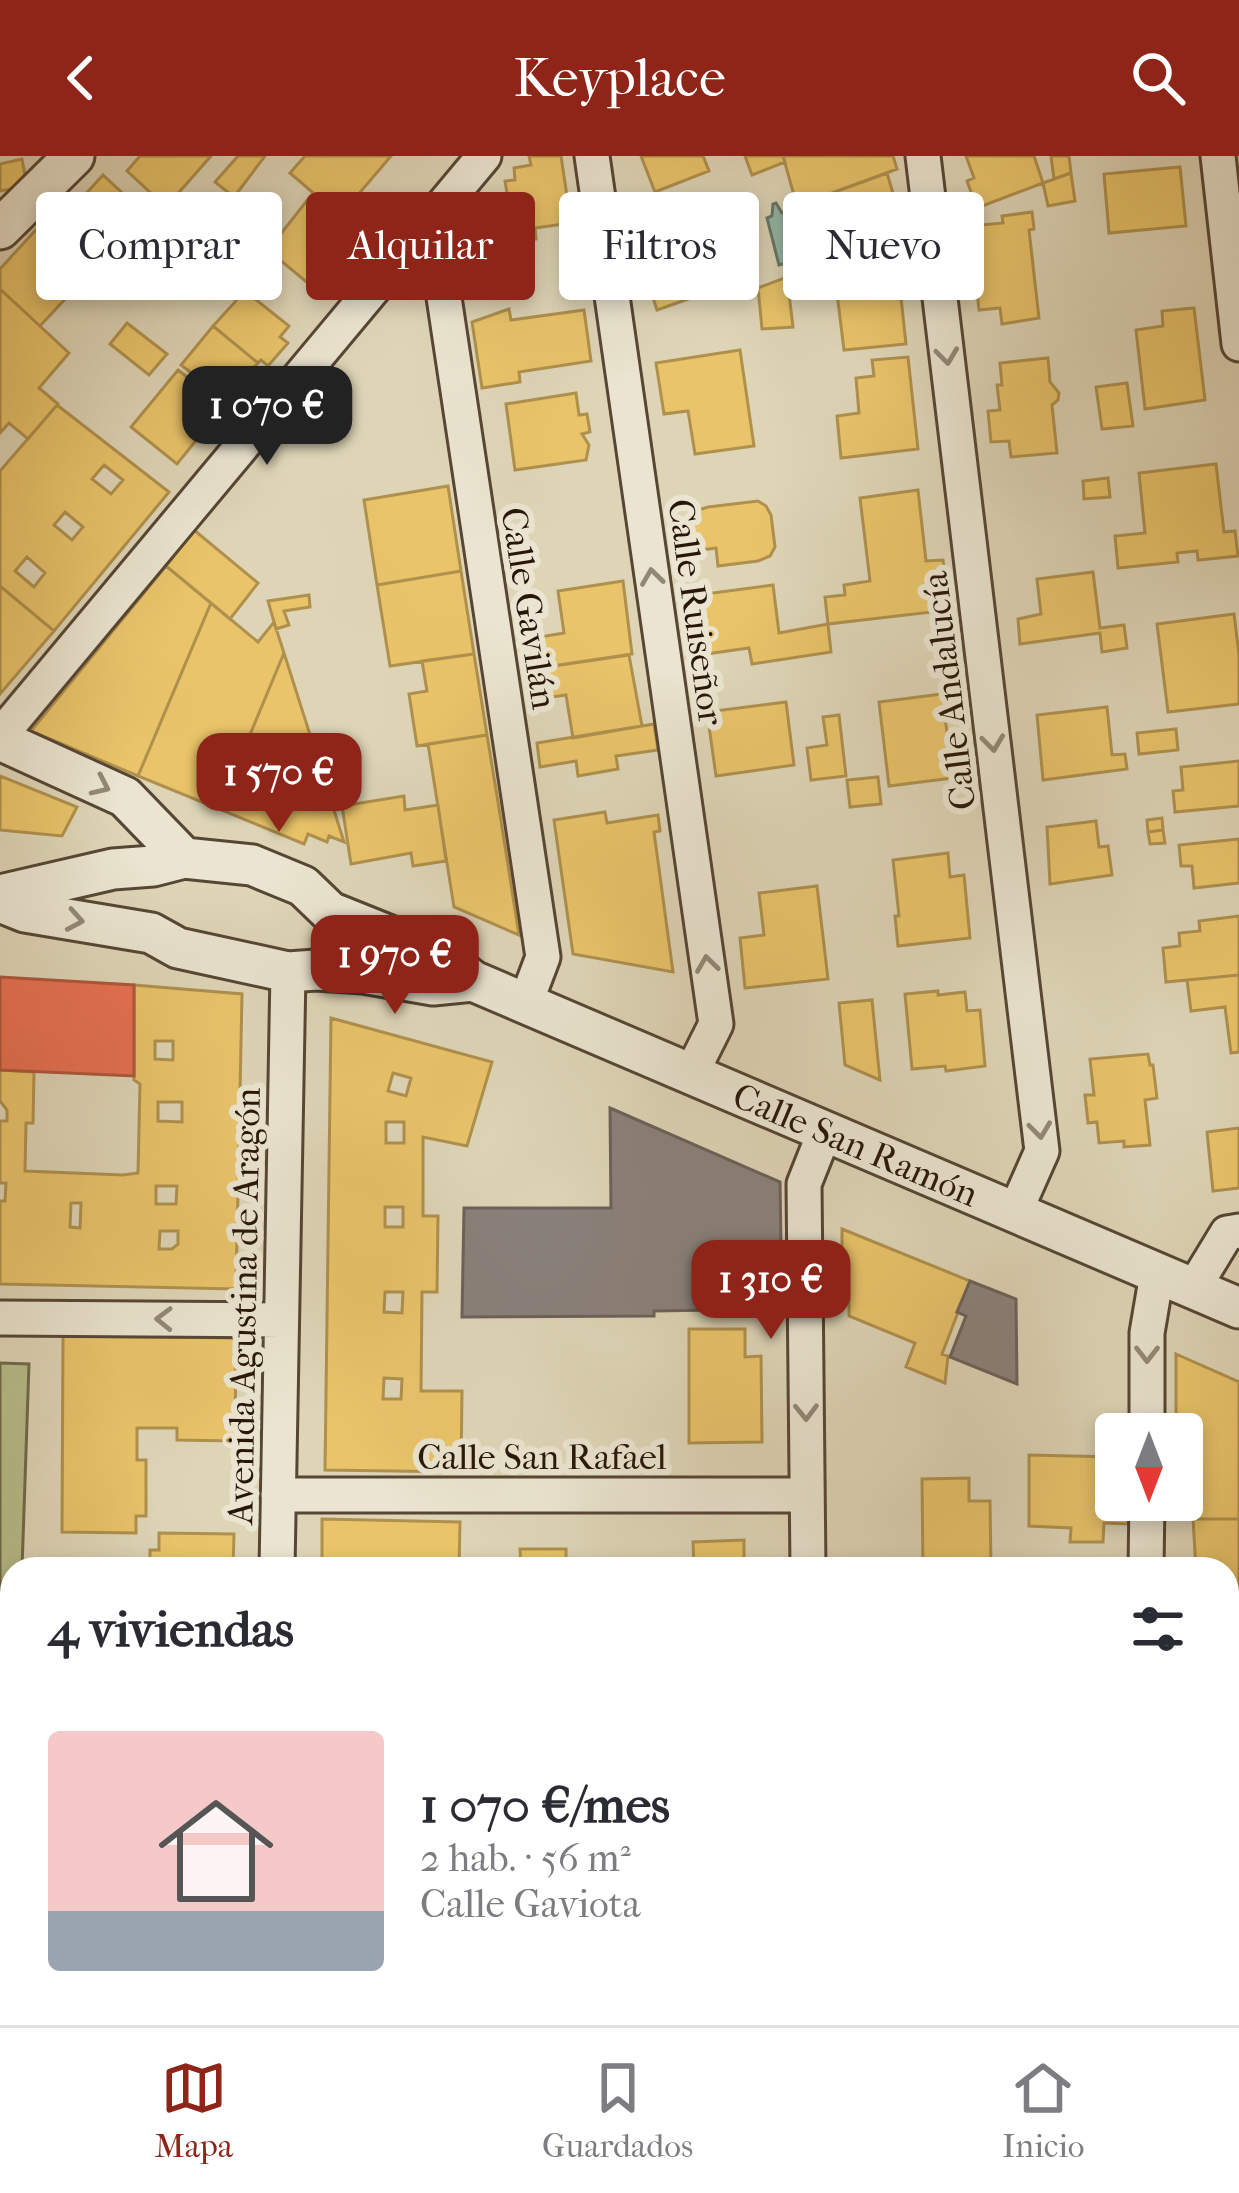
<!DOCTYPE html>
<html lang="es">
<meta charset="utf-8">
<style>
:root{--surface:#fff;--page:#f2f2f3;--text:#2b2b33;--muted:#7c7c81;--line:#e1e1e2;--accent:#8f2418}
body{margin:0;font-family:"IM FELL French Canon",serif;background:var(--page);color:var(--text);height:100vh;display:flex;flex-direction:column;font-size:45px;white-space:nowrap}
*{box-sizing:border-box;margin:0}
p{font-size:39px;color:var(--muted)}
.icon{flex:none;width:66px;height:66px;fill:none;stroke:currentColor;stroke-width:2;stroke-linecap:round;stroke-linejoin:round}
.map{position:relative;flex:1;overflow:hidden}
.panel{position:absolute;left:0px;top:1401px;width:1239px;height:468px;display:flex;flex-direction:column;background:var(--surface);border-radius:36px 36px 0 0;box-shadow:0 6px 18px #0003}
.panel>*{flex:none}
.hud{position:absolute;left:36px;top:36px;width:1167px;height:108px;display:flex;gap:24px}
.needle{width:78px;rotate:180deg}
.fabs{position:absolute;left:1095px;top:1257px;display:grid;gap:24px}
.fabs a{display:grid;place-items:center;width:108px;height:108px;border-radius:12px;background:var(--surface);box-shadow:0 6px 18px #0003;font-size:60px}
.price{position:absolute;translate:-50% -102px;padding:0 27px;border-radius:24px;background:var(--accent);color:#fff;font-size:39px;line-height:78px;filter:drop-shadow(0 3px 6px #0008)}
.price::after{content:'';position:absolute;left:50%;top:72px;width:36px;height:27px;margin-left:-18px;background:inherit;clip-path:polygon(0 0,100% 0,50% 100%)}
.price.on{background:#222;color:#fff}
ul{padding:0;list-style:none}
li{display:flex;align-items:center;gap:36px;height:300px;padding:0 48px}
li span{display:grid;place-items:center;flex:none;width:336px;height:240px;border-radius:12px;color:#555}
li>.icon{margin-inline-start:auto}
span .icon{width:144px;height:144px;fill:#fffc;stroke-width:1}
li b{font-size:51px}
h2{display:flex;justify-content:space-between;align-items:center;height:144px;padding:0 48px;font-size:51px}
.chip{padding:0 42px;border-radius:12px;background:var(--surface);box-shadow:0 6px 18px #0003;font-size:42px;line-height:108px}
.chip.on{background:var(--accent);color:#fff}
header{display:flex;justify-content:space-between;align-items:center;height:156px;padding:0 48px;background:var(--accent);color:#fff;font-size:54px;font-weight:600}
.tabs{display:flex;justify-content:space-around;align-items:center;height:168px;border-top:3px solid var(--line);background:var(--surface);font-size:33px;color:var(--muted)}
.tabs a{display:grid;justify-items:center;gap:6px}
.tabs .on{color:var(--accent)}
.map>svg:first-child{display:block}
.green{fill:#b7bc8a;stroke:#706a4a;stroke-width:3}
.water{fill:#94b9a9;stroke:#697869;stroke-width:3}
.homes{fill:#e9c46a;stroke:#af904d;stroke-width:3;fill-rule:evenodd}
.shops{fill:#e76f51;stroke:#ae553b;stroke-width:3}
.industry{fill:#8a817c;stroke:#6d615a;stroke-width:3}
.lines{fill:none;stroke-linecap:round;stroke-linejoin:round}
.minor-casing{stroke:#564634;stroke-width:39}
.tertiary-casing{stroke:#564634;stroke-width:45}
.minor{stroke:#eae4d0;stroke-width:33}
.tertiary{stroke:#eae4d0;stroke-width:39}
.oneway{stroke:#938876}
.labels{text-anchor:middle;stroke-width:12;stroke-linejoin:round;paint-order:stroke}
.street-label{font-size:36px;fill:#281709;stroke:#eae4d0}
</style>
<header><svg class="icon" aria-label="back" viewBox="0 0 24 24"><path d="M15 5l-7 7 7 7"/></svg>Keyplace<svg class="icon" aria-label="search" viewBox="0 0 24 24"><circle cx="10" cy="10" r="6"/><path d="M15 15l6 6"/></svg></header>
<div class="map">
<svg width="1239" height="1869" viewBox="0 0 1239 1869">
<rect width="100%" height="100%" fill="#ded5b7"/>
<filter id="stains"><feTurbulence type="fractalNoise" baseFrequency=".00167" numOctaves="4"/><feColorMatrix values="0 0 0 0 .2 0 0 0 0 .09 0 0 0 0 .02 0 0 0 .5 -.17"/></filter>
<radialGradient id="worn" r=".72"><stop offset=".6" stop-color="#630" stop-opacity="0"/><stop offset="1" stop-color="#630" stop-opacity=".3"/></radialGradient>
<path class="green" d="M0,1207L29,1208L22,1413H12V1548H0Z"/>
<path class="water" d="M776,47L782,57L789,56L801,104L779,109L767,62L772,60L773,48Z"/>
<path class="homes" d="M140,0H211L166,51L127,15Z
M238,0H265L234,41L215,26Z
M305,0H391L340,60L290,17Z
M529,0H561L571,67L535,72L536,83L500,88L494,39L507,37L505,25L515,24L514,12L531,9Z
M641,0H703L709,15L655,36Z
M745,0H783L785,6L752,19Z
M783,0H893L897,13L797,50Z
M966,0H1034L1043,27L977,52L967,25L974,22Z
M1051,0H1069L1071,17L1054,23Z
M22,3L27,30L0,35V8Z
M1180,11L1186,70L1109,77L1104,18Z
M887,17L904,75L834,103L813,44Z
M1071,17L1075,45L1048,50L1043,27Z
M103,19L143,56L103,99L63,63Z
M313,37L355,73L342,88L355,99L333,125L326,119L315,133L268,94Z
M707,52L734,127L657,154L649,130L666,124L648,73Z
M1032,56L1034,73L1029,74L1039,162L1002,168L1000,152L979,154L970,70L1003,67L1002,60Z
M153,58L191,93L175,112L137,79Z
M43,66L94,112L40,170L0,133V113Z
M898,114L906,188L844,194L835,121Z
M787,121L793,171L762,173L758,132Z
M0,133L69,197L39,232L58,248L28,283L9,267L0,277Z
M245,135L289,170L280,181L288,187L268,210L261,204L258,207L213,170Z
M1194,152L1205,244L1145,253L1136,174L1163,170L1162,155Z
M509,153L511,164L584,154L591,205L519,216L520,226L482,232L472,166Z
M127,167L167,198L149,219L110,188Z
M213,170L258,207L254,211L262,218L246,237L239,231L227,244L181,209Z
M740,194L754,290L695,298L688,255L664,258L656,207Z
M908,201L918,293L841,302L837,260L859,257L856,222L874,220L872,204Z
M1048,202L1050,226L1059,237L1058,244L1052,249L1057,297L1011,301L1009,285L991,286L988,255L1000,254L997,229H1002L1000,207Z
M178,214L224,250L177,308L131,271Z
M1127,227L1133,270L1102,273L1096,231Z
M576,237L579,259L587,258L590,276L582,278L589,289L586,304L515,314L506,248Z
M57,249L169,336L54,475L0,430V315ZM104,309L123,324L111,338L92,323ZM65,356L83,371L72,384L54,369ZM27,401L45,417L34,431L15,415Z
M1216,308L1224,376L1235,375L1238,400L1198,404L1197,395L1177,397L1178,406L1118,412L1115,380L1145,377L1139,317Z
M1108,322L1110,341L1084,343L1083,325Z
M448,330L461,415L377,429L364,344Z
M918,334L926,405L943,404L949,454L828,468L825,441L845,439L844,429L870,425L860,342Z
M758,345L766,350L771,359L775,391L770,400L758,405L718,410L716,392L688,396L684,369L692,356L708,351Z
M194,374L258,427L230,463L166,410Z
M166,410L211,447L138,620L31,575Z
M461,415L474,498L390,510L377,429Z
M1093,416L1100,472L1124,469L1127,492L1102,496L1100,477L1020,488L1018,463L1041,458L1037,423Z
M623,425L632,498L526,514L522,484L564,477L558,435Z
M773,429L779,477L828,468L831,496L752,508L749,492L699,499L690,440Z
M0,430L54,475L0,538Z
M309,439L310,451L284,455L289,469L276,473L268,445Z
M211,447L258,486L274,466L284,497L219,653L138,620Z
M1234,458L1239,498V548L1168,556L1157,468Z
M284,497L327,632L344,686L329,680L327,686L308,678L304,688L219,653Z
M474,498L487,579L417,590L409,538L427,535L422,505Z
M629,499L642,570L573,582L566,539L531,544L526,514Z
M942,538L953,622L889,630L879,546Z
M786,546L794,609L716,620L707,556Z
M1107,551L1112,599L1125,598L1127,613L1043,624L1037,559Z
M839,559L846,620L811,624L807,592L827,589L823,561Z
M654,568L658,594L616,600L618,613L578,620L576,605L540,611L537,587Z
M1176,573L1178,594L1139,598L1137,577Z
M487,579L498,646L519,779L454,751L428,588Z
M1239,605V650L1175,656L1173,635L1183,634L1181,611Z
M0,620L77,651L62,680L0,674Z
M878,621L881,648L850,651L847,624Z
M404,640L405,654L438,649L446,705L413,710L411,697L351,708L342,650Z
M605,656L607,667L658,659L660,675L654,676L673,816L573,798L554,664Z
M1162,662L1163,674L1148,676L1147,664Z
M1096,665L1099,691L1108,690L1112,719L1050,728L1047,671Z
M1163,674L1165,687L1150,688L1148,676Z
M1239,683V727L1194,732L1192,710H1181L1179,689Z
M948,697L950,721L964,719L970,782L898,790L895,760H899L893,704Z
M817,730L828,823L745,832L740,782L764,779L759,737Z
M1239,760V819L1166,826L1163,792L1180,790L1179,777L1200,775L1199,765Z
M1239,819V896L1231,897L1225,851L1191,855L1187,824Z
M134,829L242,838L236,1133L0,1128V1045H5L6,1027H0V965H7V954L0,945V914L34,916L33,967H26L25,1015L123,1019L138,1017L140,928L134,924ZM155,885H173V904L155,903ZM158,946H182V966L158,965ZM156,1030H177L176,1048H156ZM71,1047H81L80,1072L70,1071ZM160,1075H178V1088L172,1093H159Z
M938,835V839L965,836L967,855L980,854L985,910L946,915L945,910L912,913L905,838Z
M872,844L880,924L845,909L839,847Z
M331,862L492,906L467,990L423,981V1060H438L437,1136H422L421,1235H462L461,1316L325,1314ZM393,917L411,922L406,940L388,935ZM386,966H404V987H386ZM385,1051H403V1071H385ZM385,1136H403L402,1157L384,1156ZM384,1222L402,1223L401,1243H383Z
M1148,898L1150,909H1153L1157,942L1145,944L1150,989L1124,991V985L1099,987L1097,966L1088,967L1085,939H1094L1090,903Z
M1239,972V1032L1213,1035L1207,976Z
M842,1073L970,1125L942,1198L948,1200L945,1227L906,1211L915,1187L849,1160V1140L842,1139Z
M689,1173H745V1201L761,1200L762,1286L689,1287Z
M63,1180L236,1182L235,1285L177,1284V1272H137V1304H146V1360H136V1377L62,1376Z
M1176,1198L1239,1226V1363H1176V1344H1182V1278H1176Z
M1029,1299L1116,1301V1344H1128V1368L1104,1367L1103,1386H1070L1071,1372L1029,1370Z
M969,1322V1345H990L991,1413H923L922,1323Z
M322,1363L460,1366L459,1413H322Z
M1193,1363H1239V1438H1227V1413H1196Z
M159,1377L234,1378L233,1413H150V1394H159Z
M744,1384V1407L762,1406V1413H694L693,1386Z
M520,1393H566V1413H521Z
M1227,1481H1239V1540H1227Z
M1227,1540H1239V1577H1227Z
M1227,1577H1239V1615L1227,1614Z
M1227,1614L1239,1615V1651H1227Z
M1227,1651H1239V1688H1227Z
M1227,1688H1239V1725H1227Z
M1227,1725H1239V1762H1227Z
M1227,1762H1239V1799H1227Z
M1227,1799H1239V1836H1227Z
M1227,1836H1239V1869H1171V1857H1227Z
M12,1857H111L110,1869H12Z
M111,1857H226V1869H110Z
M520,1857H587V1859H580V1869H526V1864H520Z
M696,1857H769V1869H696Z
M863,1857H939V1869H863Z"/>
<path class="shops" d="M0,821L134,829V920L0,914Z"/>
<path class="industry" d="M610,952L780,1026L782,1153L654,1155V1160L462,1161L464,1052H611Z
M970,1125L1016,1143L1017,1228L950,1201L966,1160L957,1156Z"/>
<g class="lines">
<g class="minor-casing">
<path id="minor" d="M592,0L716,868L691,918
M923,0L1042,995L1015,1056
M1218,0L1239,188
M420,73L436,88L543,801L526,846
M0,580L484,0
M1193,1133L1227,1077L1239,1075
M0,1162L281,1164
M1147,1278V1177L1157,1118
M278,1339H806
M277,1413L288,816
M808,1413L804,1028L825,975
M1146,1413L1147,1344
M0,1603H12
M816,1857V1869
M268,1869V1857
M474,1869V1857
M1145,1869V1857"/>
</g>
<g class="tertiary-casing">
<path id="tertiary" d="M0,73L74,0
M0,584L125,641L184,702
M0,739L113,713L153,710L184,702L252,709L303,730L330,756L442,801L473,825L1239,1152
M0,746L25,756L151,777L178,792L288,816L316,814L363,817L433,829L473,825"/>
</g>
<use href="#minor" class="minor"/>
<use href="#tertiary" class="tertiary"/>
</g>
<defs><path id="oneway-chevron" d="M-2-3.5L2.5 0L-2 3.5" fill="none" stroke-width="1.6" stroke-linecap="round" stroke-linejoin="round" transform="scale(3)"/></defs>
<g class="oneway">
<use href="#oneway-chevron" transform="translate(947 200) rotate(83)"/>
<use href="#oneway-chevron" transform="translate(652 421) rotate(-98)"/>
<use href="#oneway-chevron" transform="translate(993 587) rotate(83)"/>
<use href="#oneway-chevron" transform="translate(101 630) rotate(25)"/>
<use href="#oneway-chevron" transform="translate(75 764) rotate(10)"/>
<use href="#oneway-chevron" transform="translate(707 808) rotate(-98)"/>
<use href="#oneway-chevron" transform="translate(1040 974) rotate(83)"/>
<use href="#oneway-chevron" transform="translate(164 1163) rotate(-179)"/>
<use href="#oneway-chevron" transform="translate(1147 1198) rotate(90)"/>
<use href="#oneway-chevron" transform="translate(806 1256) rotate(89)"/>
</g>
<g class="labels">
<g class="street-label">
<text transform="translate(530 452) rotate(81)" y="13">Calle Gavilán</text>
<text transform="translate(697 456) rotate(82)" y="13">Calle Ruiseñor</text>
<text transform="translate(948 535) rotate(-97)" y="13">Calle Andalucía</text>
<text transform="translate(856 988) rotate(23)" y="13">Calle San Ramón</text>
<text transform="translate(243 1150) rotate(-89)" y="13">Avenida Agustina de Aragón</text>
<text x="542" y="1313">Calle San Rafael</text>
</g>
</g>
<rect width="100%" height="100%" filter="url(#stains)"/>
<rect width="100%" height="100%" fill="url(#worn)"/>
</svg>
<div class="fabs">
<a><svg class="needle" viewBox="-14 -14 28 28"><path d="M0-13l5 13h-10z" fill="#e53935"/><path d="M0 13l5-13h-10z" fill="#7c7c81"/></svg></a>
</div>
<b class="price on" style="left:267px;top:312px">1 070 €</b>
<b class="price" style="left:279px;top:679px">1 570 €</b>
<b class="price" style="left:395px;top:861px">1 970 €</b>
<b class="price" style="left:771px;top:1186px">1 310 €</b>
<div class="hud">
<a class="chip">Comprar</a>
<a class="chip on">Alquilar</a>
<a class="chip">Filtros</a>
<a class="chip">Nuevo</a>
</div>
<section class="panel">
<h2>4 viviendas<svg class="icon" aria-label="filters" viewBox="0 0 24 24"><path d="M4 7h16M4 17h16"/><circle cx="9" cy="7" r="2"/><circle cx="15" cy="17" r="2"/></svg></h2>
<ul>
<li><span style="background:linear-gradient(#f6c9c9 75%,#9aa5b1 0)"><svg class="icon" aria-label="home" viewBox="0 0 24 24"><path d="M3 11l9-7 9 7M6 9v11h12V9"/></svg></span><div><b>1 070 €/mes</b><p>2 hab. · 56 m²</p><p>Calle Gaviota</p></div></li>
</ul>
</section>
</div>
<nav class="tabs">
<a class="on"><svg class="icon" aria-label="map" viewBox="0 0 24 24"><path d="M3 6l6-2 6 2 6-2v14l-6 2-6-2-6 2zM9 4v14M15 6v14"/></svg>Mapa</a>
<a><svg class="icon" aria-label="saved" viewBox="0 0 24 24"><path d="M7 4h10v16l-5-4-5 4z"/></svg>Guardados</a>
<a><svg class="icon" aria-label="home" viewBox="0 0 24 24"><path d="M3 11l9-7 9 7M6 9v11h12V9"/></svg>Inicio</a>
</nav>
